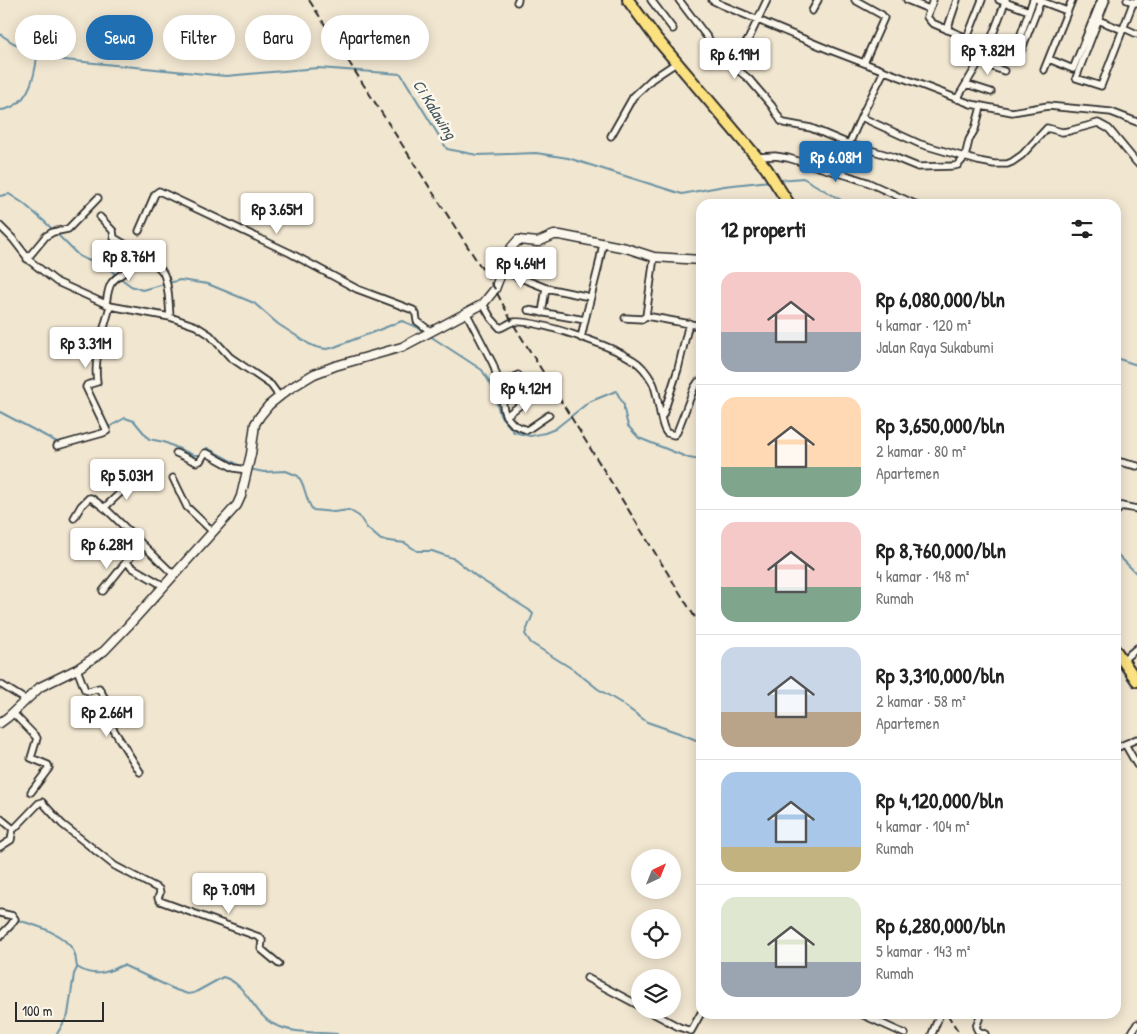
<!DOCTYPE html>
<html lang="id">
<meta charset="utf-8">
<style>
:root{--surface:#fff;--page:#f2f2f2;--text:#222;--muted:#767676;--line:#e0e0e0;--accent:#1f6fb2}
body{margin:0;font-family:"Patrick Hand",sans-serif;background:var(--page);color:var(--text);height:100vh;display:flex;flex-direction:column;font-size:19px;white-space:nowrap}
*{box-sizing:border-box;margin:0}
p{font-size:16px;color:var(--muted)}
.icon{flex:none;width:28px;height:28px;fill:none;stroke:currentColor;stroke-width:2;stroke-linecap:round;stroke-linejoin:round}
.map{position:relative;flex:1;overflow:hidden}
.side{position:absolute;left:696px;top:199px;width:425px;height:820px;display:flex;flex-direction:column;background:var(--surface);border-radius:15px;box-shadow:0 2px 12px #0003}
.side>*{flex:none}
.hud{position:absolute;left:15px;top:15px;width:475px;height:45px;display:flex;gap:10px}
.needle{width:32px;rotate:43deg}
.controls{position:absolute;left:631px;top:849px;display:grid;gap:10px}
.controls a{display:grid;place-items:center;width:50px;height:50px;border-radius:50%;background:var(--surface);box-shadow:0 2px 12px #0003;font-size:25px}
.scale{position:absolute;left:15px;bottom:12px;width:89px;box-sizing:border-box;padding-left:5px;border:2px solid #2b2b2b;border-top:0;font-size:14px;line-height:18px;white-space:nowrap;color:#2b2b2b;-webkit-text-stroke:4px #fbf7ec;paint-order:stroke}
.price{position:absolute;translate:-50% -42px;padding:0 11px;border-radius:5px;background:#fff;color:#222;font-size:16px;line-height:32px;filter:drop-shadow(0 1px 2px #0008)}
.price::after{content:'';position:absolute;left:50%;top:30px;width:15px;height:11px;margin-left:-8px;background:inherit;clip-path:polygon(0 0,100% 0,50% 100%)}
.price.current{background:var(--accent);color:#fff}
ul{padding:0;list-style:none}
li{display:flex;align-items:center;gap:15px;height:125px;padding:0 25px}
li+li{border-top:1px solid var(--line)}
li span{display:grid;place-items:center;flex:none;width:140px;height:100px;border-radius:15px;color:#555}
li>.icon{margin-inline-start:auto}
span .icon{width:60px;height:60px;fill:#fffc;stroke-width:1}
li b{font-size:21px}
h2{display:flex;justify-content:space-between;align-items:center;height:60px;padding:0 25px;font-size:21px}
.tag{padding:0 18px;border-radius:22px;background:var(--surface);box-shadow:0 2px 12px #0003;font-size:18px;line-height:45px}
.tag.current{background:var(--accent);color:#fff}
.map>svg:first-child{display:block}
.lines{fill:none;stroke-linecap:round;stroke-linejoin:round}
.stream{stroke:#6992a4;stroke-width:2}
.street-casing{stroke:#2b2b2b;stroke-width:9}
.secondary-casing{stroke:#2b2b2b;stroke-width:11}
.highway-casing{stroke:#2b2b2b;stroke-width:14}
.street{stroke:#fbf7ec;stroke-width:5.5}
.secondary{stroke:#fbf7ec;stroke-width:8}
.highway{stroke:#fbe180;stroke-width:10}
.rail{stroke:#2b2b2b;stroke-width:2;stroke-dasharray:8 4;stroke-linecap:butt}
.labels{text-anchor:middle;stroke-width:5;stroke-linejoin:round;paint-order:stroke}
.water-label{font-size:16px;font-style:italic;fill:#45565d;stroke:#fbf7ec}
</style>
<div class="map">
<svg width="1137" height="1034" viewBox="0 0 1137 1034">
<rect width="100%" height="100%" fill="#f1e6d0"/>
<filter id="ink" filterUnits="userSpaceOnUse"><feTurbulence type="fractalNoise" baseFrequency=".02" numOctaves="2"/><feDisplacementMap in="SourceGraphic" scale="10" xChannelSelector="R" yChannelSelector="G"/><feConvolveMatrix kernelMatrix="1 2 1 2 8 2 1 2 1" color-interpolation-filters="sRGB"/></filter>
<g filter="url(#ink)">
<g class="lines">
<path class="stream" d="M0,34C17,47 33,54 54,59L226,76L318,68L401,74L447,149L477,155L536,153L568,158L682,194L724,186L770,181
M0,110C27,108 35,78 37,56
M780,180L803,178L848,204
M0,196L9,194L23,203L45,222L79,256L87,260L99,259L116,275
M120,278L131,286L142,290L180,280L208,284L254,303L278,324L309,344L316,347L326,349L332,348L402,321L417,327L424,332
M430,336L482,370L493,388L500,415L514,432L530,436L545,433L555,429L589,402L616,391L624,405V410L628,426L639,438L689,458L701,460
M1116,358L1137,365
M0,412L57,442L77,438
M107,428L125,418L134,421L149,439L164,442L193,455H200
M205,450L207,448L242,467
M249,469L264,472L286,471L298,476C306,486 305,500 313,510L334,512L349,510L359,516L367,528L381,540L405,543L417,551H432L455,559L477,577L529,610L533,614L525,634L531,643L574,670L598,689L621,703L647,722L679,733L701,742
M1116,553L1137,574
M17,920C35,925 65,933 74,952C76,956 76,963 77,967C94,978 106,973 123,965L176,990L188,994L194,993L223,977C246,983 253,1013 273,1024C293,1034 316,1032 337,1034
M57,1034L68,1015L74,974L77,968"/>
<g class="street-casing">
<path id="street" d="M651,0L673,29
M679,0L723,58L749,79L772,106L781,121L784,123L811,128L849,144L891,156L918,167L954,166L958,165L965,157L969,140L975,129L981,107
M712,0L722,5L830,50L971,104L1012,112L1048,106L1111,112L1137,122
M855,0L882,15L884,18L864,63
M907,0L929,9
M933,0L927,17L932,23L988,47L1011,54L1015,51L1033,0
M999,0L1029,11
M1038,0L1067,11
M1106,0L1076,78L1101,86L1133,3
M1127,0L1136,3L1137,0
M517,2L518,0
M812,11L818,0
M1098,20L1123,30
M1124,28L1137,34
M947,30L957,0
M967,38L982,0
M1013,54L1014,57L1018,59L1041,0
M1049,59L1073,69L1101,0
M979,62L1004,71
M732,66L749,38L767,0
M1044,70L1072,0
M884,71L861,117L920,144L978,161L994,164H1007L1012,162L1022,155L1047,128L1062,132L1069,131L1098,123L1109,129L1137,163
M966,84L991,92
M957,99L988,47L1006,0
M611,136L633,97L652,79L676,63
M849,144L861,117
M757,157L775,156L788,158L849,176L867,182L915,204
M100,217L113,231L114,238C128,246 152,258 162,271C169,281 169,305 170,317
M0,226L13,239L30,261L57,282L110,306L170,317L196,326L210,335L230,357L271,385L279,396
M139,231L155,194L159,191L290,253L357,289L413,310L416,314L417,321L430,331
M27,259L46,236L53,232L68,229L98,198
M503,271L546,288
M106,304C109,286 108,282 125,272L127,263L126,258
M483,304L491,318L500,328C505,327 509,322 514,322C538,320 612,346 633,360C642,365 648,374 653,383C659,396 660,427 667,433L674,435L677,432L694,388L698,382
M528,310L585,320L598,269L603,244
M466,312L493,364L500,386L504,411L506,416L514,425L527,430L549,415
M542,313L546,288L590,297
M646,316L654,257
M625,318L642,319L646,316L701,326
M581,338L585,320
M500,386L518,375
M663,415L678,369L689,323
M506,416L532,396
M57,446L103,433L107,431L86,387L87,385L97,382C93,357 104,330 110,306
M176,453L196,462L200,461L205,453H207L234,468L247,470
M1116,461L1137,466
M173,478L187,507L212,531
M1121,506L1137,509
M104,508L136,478
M1116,512L1122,506
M74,518L81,506L89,498H91L106,509L174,575
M142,545L126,562L133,568L164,586
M103,591L126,562
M1123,660L1137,648
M77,669L85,690L89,691L99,688L109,706L105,716L140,772
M0,684L26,700
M13,713L37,738L31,758L48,765L49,768L31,792
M1125,744L1137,765
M1116,748L1137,739
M0,818L12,828H15L39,803L42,802L62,824L115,866L159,889L160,893L158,898L160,901L259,937L262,940L261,949L279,964
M0,847L11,840L13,828
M0,913L13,916L15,919L10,926L0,936
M587,978L640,1006
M647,1010L679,1027L691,1031L701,1013
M861,1014L905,1034
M981,1014L976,1027L978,1031L985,1034
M932,1034L940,1014
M1131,1034L1137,1024"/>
</g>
<g class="secondary-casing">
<path id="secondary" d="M0,723L8,717L40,687L77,669L104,651L128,626L237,505L241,496L251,454L255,424L260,416L269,405L289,389L314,374L335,366L402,347L483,304L495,289L511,248L518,240L538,242L554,235H560L626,248L654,257L701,260"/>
</g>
<g class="highway-casing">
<path id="highway" d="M628,0L656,38L766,168L789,204
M1116,651L1137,681"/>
</g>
<use href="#street" class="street"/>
<use href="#secondary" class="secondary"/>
<use href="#highway" class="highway"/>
<path class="rail" d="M309,0L495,289L512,322L701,627
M947,1014L960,1034"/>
</g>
</g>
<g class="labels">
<g class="water-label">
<text transform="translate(435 109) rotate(58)" y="6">Ci Kalawing</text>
</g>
</g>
</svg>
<div class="controls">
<a><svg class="needle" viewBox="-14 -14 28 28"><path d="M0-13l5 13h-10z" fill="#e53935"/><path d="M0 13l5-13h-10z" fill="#767676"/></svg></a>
<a><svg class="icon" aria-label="locate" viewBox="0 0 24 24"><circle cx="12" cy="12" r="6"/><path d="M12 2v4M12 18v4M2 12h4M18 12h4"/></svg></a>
<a><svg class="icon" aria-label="layers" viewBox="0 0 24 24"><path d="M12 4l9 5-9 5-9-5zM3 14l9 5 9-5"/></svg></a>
</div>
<div class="scale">100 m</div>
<b class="price" style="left:988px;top:76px">Rp 7.82M</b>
<b class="price" style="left:735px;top:80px">Rp 6.19M</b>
<b class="price current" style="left:836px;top:183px">Rp 6.08M</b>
<b class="price" style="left:277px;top:235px">Rp 3.65M</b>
<b class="price" style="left:129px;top:282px">Rp 8.76M</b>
<b class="price" style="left:521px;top:289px">Rp 4.64M</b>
<b class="price" style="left:86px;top:369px">Rp 3.31M</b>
<b class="price" style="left:526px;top:414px">Rp 4.12M</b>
<b class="price" style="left:127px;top:501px">Rp 5.03M</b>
<b class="price" style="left:107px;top:570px">Rp 6.28M</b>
<b class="price" style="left:107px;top:738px">Rp 2.66M</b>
<b class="price" style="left:229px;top:915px">Rp 7.09M</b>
<div class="hud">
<a class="tag">Beli</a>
<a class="tag current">Sewa</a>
<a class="tag">Filter</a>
<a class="tag">Baru</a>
<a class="tag">Apartemen</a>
</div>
<section class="side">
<h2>12 properti<svg class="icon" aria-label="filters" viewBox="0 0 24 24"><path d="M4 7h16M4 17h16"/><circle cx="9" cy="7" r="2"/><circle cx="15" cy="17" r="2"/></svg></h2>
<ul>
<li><span style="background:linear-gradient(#f6c9c9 60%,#9aa5b1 0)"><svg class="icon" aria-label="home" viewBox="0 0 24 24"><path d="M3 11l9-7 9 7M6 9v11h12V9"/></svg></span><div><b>Rp 6,080,000/bln</b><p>4 kamar · 120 m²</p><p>Jalan Raya Sukabumi</p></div></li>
<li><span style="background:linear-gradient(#ffd9b3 70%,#7fa58c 0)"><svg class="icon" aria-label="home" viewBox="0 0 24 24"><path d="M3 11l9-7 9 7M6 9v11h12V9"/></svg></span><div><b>Rp 3,650,000/bln</b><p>2 kamar · 80 m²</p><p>Apartemen</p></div></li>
<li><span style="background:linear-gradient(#f6c9c9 65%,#7fa58c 0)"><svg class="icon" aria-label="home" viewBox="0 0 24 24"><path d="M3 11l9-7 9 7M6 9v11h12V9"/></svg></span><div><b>Rp 8,760,000/bln</b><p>4 kamar · 148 m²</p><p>Rumah</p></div></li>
<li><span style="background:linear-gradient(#c9d6e8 65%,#b9a48a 0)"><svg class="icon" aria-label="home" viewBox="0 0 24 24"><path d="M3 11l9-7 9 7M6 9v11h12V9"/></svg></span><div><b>Rp 3,310,000/bln</b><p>2 kamar · 58 m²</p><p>Apartemen</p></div></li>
<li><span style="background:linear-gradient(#a9c7e8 75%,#c2b280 0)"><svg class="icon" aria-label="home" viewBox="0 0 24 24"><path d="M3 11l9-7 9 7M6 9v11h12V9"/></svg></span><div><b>Rp 4,120,000/bln</b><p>4 kamar · 104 m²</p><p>Rumah</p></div></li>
<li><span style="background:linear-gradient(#dfe7d0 65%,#9aa5b1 0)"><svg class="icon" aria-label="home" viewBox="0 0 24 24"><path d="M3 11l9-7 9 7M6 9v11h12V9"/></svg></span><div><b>Rp 6,280,000/bln</b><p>5 kamar · 143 m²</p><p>Rumah</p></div></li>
</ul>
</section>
</div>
